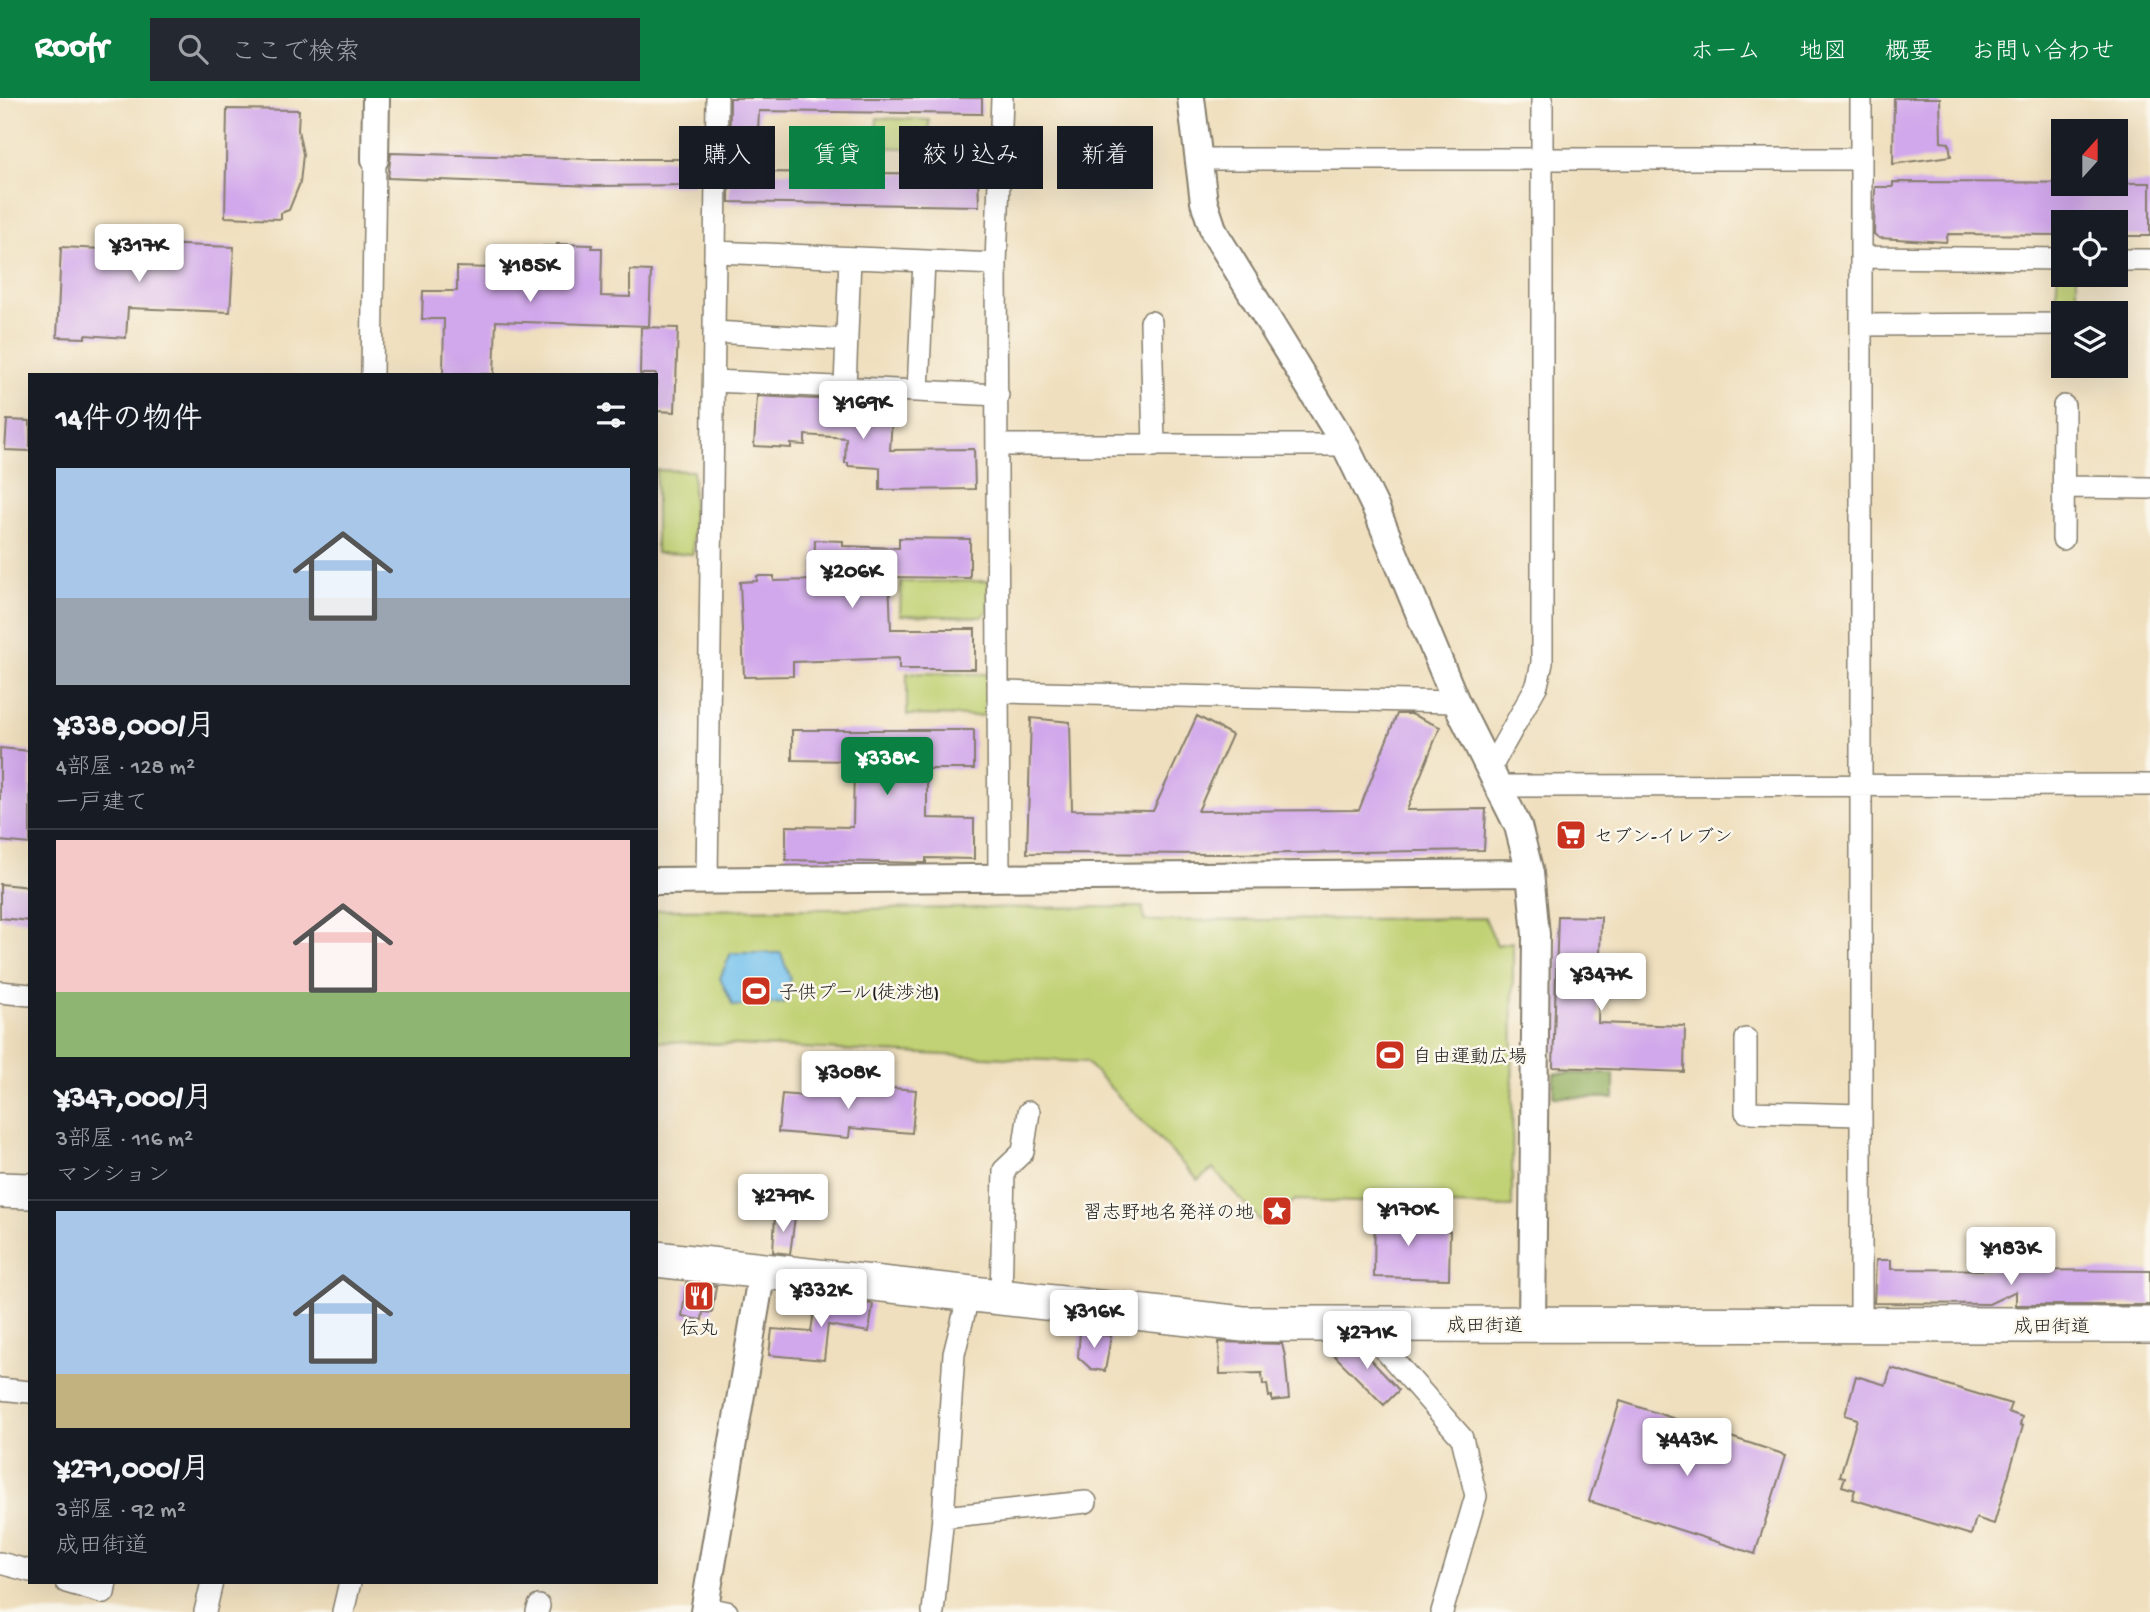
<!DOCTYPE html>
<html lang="ja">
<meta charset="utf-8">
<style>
:root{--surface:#171b24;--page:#242831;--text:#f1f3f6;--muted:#9ea1a6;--line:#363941;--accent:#0b8043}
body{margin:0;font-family:"Gochi Hand","Klee One",sans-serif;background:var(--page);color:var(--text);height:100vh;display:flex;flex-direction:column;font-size:26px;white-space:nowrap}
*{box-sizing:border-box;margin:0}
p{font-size:23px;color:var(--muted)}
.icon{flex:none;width:38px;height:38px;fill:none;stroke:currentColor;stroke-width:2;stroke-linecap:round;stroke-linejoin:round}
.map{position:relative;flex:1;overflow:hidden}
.details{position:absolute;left:28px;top:275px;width:630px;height:1211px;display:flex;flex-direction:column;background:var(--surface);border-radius:0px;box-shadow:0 7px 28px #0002}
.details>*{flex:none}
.top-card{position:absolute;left:679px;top:28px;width:665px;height:63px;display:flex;gap:14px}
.needle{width:46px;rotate:21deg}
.buttons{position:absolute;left:2051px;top:21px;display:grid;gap:14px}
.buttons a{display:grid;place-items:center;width:77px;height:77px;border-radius:0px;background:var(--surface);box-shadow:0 7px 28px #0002;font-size:35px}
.price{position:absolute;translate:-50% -60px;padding:0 16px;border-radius:7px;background:#fff;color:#222;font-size:23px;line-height:46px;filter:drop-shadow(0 2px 4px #0008)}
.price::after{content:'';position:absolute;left:50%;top:42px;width:21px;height:16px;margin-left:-10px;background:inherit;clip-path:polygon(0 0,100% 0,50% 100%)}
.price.current{background:var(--accent);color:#fff}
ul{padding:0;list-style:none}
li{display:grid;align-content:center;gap:14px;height:371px;padding:0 28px}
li+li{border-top:2px solid var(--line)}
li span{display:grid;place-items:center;height:217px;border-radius:0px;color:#555}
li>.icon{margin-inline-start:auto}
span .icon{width:126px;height:126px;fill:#fffc;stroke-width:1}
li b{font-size:30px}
h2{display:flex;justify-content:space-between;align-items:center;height:84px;padding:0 28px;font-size:30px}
.chip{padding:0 24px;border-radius:0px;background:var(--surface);box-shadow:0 7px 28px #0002;font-size:24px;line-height:63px}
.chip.current{background:var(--accent);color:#fff}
header{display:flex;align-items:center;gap:42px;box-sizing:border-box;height:98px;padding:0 35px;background:var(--accent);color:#fff}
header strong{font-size:33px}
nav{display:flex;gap:38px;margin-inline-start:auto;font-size:24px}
.search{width:490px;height:63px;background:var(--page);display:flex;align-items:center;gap:18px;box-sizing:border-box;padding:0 24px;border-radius:0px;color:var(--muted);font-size:26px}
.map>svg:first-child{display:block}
.green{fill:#c1d174;stroke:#6e7648;stroke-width:2}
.forest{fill:#98b366;stroke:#5a6841;stroke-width:2}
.water{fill:#73c1ed;stroke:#486e84;stroke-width:2}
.building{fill:#d1a8eb}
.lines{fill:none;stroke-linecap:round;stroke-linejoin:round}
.minor-casing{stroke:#867e6d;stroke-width:24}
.tertiary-casing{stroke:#867e6d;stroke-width:30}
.trunk-casing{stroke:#867e6d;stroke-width:38}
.minor{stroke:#fff;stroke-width:21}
.tertiary{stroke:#fff;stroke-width:26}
.trunk{stroke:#fff;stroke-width:35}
.labels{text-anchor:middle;stroke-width:5;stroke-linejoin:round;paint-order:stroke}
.poi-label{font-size:19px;fill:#1c1c1c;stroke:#fbf7ec;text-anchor:start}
.street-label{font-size:19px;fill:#1c1c1c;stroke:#fbf7ec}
</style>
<header>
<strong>Roofr</strong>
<div class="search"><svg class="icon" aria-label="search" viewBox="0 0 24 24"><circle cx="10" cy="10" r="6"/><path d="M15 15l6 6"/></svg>ここで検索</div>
<nav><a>ホーム</a><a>地図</a><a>概要</a><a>お問い合わせ</a></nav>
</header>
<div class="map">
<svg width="2150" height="1514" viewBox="0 0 2150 1514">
<rect width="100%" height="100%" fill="#fbf7ec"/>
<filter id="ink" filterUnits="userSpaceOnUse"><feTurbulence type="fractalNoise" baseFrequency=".0143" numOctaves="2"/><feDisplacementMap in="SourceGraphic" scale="14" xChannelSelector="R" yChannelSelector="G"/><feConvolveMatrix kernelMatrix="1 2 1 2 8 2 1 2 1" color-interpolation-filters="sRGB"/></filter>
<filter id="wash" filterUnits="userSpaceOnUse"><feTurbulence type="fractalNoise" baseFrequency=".00686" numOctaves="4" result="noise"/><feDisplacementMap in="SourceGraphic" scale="28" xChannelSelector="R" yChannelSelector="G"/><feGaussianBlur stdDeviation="1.57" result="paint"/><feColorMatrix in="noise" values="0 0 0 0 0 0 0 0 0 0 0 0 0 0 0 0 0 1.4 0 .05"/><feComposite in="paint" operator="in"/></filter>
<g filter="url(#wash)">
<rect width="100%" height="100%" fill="#efdfbe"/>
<path class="green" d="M877,20L929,22L928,51L876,49Z
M2058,171H2063V177H2077V211L2055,216Z
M656,372L693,373V456L656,455Z
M989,483L988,512L982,519L900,517L901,484Z
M907,575L987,576V613L981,618L907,617Z
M1143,809L1144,823L1485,820L1497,847L1513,844L1512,1109L1295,1102L1266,1129L1213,1071L1198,1082L1086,964L656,943V812Z"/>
<path class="forest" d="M1554,975L1614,976V1000L1553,999Z"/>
<path class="water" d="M731,855H781L790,881L783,905L733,908L720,880Z"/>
<g id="blocks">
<path class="building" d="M730,0H982V16L759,13L756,74L978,76L979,108L729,104Z
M1894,0H1940L1941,44L1949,45L1951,58L1893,66Z
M227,11L299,12L298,32L303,56L300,85L289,112L281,115V121L225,119Z
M391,55L590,61H693V87L594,88L388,80Z
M1893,84L2150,85V138H2116V124H2063V137L1948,136L1946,144L1879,140L1874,136L1875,89H1893Z
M103,144L234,149L230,214L128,210L126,240L85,237V240L57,239L61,149L103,151Z
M557,146L592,147L591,150H602L601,198L630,199V172L651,173L649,228L496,223L494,276H443L444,221H422L423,193H457V169L494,170L493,184L542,185L543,148H557Z
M641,229L678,230L675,314L656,313V276H640Z
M757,298L893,305L890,352L974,351L975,391L880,392V370L848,368V365H845L846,340L805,337V347L791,346V350L754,348Z
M7,322L30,323V353L5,352Z
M899,440L970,441V480L889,479L891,531H975V571H899V560L793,564V578L744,579L740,484L757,483V478H774V483L812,482L811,477H814L815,442L843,443V448L899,450Z
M1397,616H1411L1440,629L1407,712L1486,711L1484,752L1226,756L1027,755L1031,620L1070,624L1072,712L1153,713L1197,618L1232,637L1198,713L1359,712Z
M792,632H974V671H927V720L974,721V761L926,760V765H922L786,762V728L853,729L854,663L792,662Z
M0,650L30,653V746L0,743Z
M0,786L30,789V823L0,820Z
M1558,818L1601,819L1598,925L1685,928L1684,974L1553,969Z
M817,984L916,992L912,1035L850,1030L849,1040L778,1034L782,996L816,999Z
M1375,1108H1405V1132L1450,1133L1449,1181L1374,1179Z
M775,1117L795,1119L790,1156L773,1154Z
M1876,1162H1891V1171L2150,1173V1207H2016V1193L1989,1206L1874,1205Z
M686,1185L716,1188L712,1215L703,1214L702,1222L682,1219Z
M816,1199L873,1206L869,1234L828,1227L824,1262L769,1257L772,1231L811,1234Z
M1080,1234L1111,1238L1105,1273L1091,1271L1078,1259Z
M1219,1244L1282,1246L1285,1258L1289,1301L1272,1303V1298L1269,1299L1267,1286L1263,1287L1262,1275L1220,1276Z
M1344,1246H1362L1371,1256L1368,1259L1399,1292L1384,1307L1334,1257Z
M1891,1270L2011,1306L2008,1314L2022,1319L2020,1327L2023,1328L1994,1426L1976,1420L1971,1437L1852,1401L1855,1392L1842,1388L1845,1379L1840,1378L1857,1321L1845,1317L1856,1278L1886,1287Z
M1620,1303L1786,1357L1755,1456L1589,1403Z"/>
</g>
</g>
<g filter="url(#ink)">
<use href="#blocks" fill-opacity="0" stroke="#867e6d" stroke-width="2"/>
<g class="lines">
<g class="minor-casing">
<path id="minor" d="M1861,0V1227
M1199,61H1861
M716,154L996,166
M1861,159L2063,161
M2116,162H2150
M1151,224L1154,348
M1861,227L2063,226
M715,234L846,242
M372,276L375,61
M714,283L998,297
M845,289L850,160
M918,293L924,163
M998,347H1345
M2064,389L2150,390
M2063,441L2064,308
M999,594L1456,604
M1490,671L1537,587L1542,565V0
M1499,688L2150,687
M999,780L996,166L1002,0
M707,782L717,0
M0,894L30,897
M1746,941V1014L1861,1017
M1001,1200L1004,1072L1023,1054L1029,1014
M1363,1227L1462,1340L1476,1398L1442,1514
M0,1291L30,1294
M943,1419L1086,1404
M0,1465L30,1473
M66,1484L104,1495L106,1484
M704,1510L727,1514
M205,1514L212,1484
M343,1514L350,1484
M537,1514L539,1508
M933,1514L943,1419L954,1256L969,1196"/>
</g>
<g class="tertiary-casing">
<path id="tertiary" d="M1191,0L1204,104L1214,134L1345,347L1376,411L1456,604L1518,728L1530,775L1536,837L1532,1226
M375,61L376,0
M656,783L1530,775
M704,1514L762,1173"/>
</g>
<g class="trunk-casing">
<path id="trunk" d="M0,1092L30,1093
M656,1161L1243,1226L2150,1227"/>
</g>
<use href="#minor" class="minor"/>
<use href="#tertiary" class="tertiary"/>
<use href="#trunk" class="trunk"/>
</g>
</g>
<defs>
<g id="supermarket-square" transform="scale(1.575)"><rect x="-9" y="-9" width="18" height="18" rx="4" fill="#c8321e" stroke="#fbf7ec"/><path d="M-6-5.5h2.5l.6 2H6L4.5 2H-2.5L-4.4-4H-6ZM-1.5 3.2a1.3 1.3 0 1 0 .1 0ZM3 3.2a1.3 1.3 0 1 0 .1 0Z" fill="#fff"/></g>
<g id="stadium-square" transform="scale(1.575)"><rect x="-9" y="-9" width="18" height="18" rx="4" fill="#c8321e" stroke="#fbf7ec"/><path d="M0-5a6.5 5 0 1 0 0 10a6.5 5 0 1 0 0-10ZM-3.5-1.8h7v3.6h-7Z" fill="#fff"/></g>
<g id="sight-square" transform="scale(1.575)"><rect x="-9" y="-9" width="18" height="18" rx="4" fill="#c8321e" stroke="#fbf7ec"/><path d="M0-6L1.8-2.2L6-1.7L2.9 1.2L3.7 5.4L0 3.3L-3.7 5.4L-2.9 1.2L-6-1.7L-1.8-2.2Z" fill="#fff"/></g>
<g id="restaurant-square" transform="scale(1.575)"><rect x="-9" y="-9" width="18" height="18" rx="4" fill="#c8321e" stroke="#fbf7ec"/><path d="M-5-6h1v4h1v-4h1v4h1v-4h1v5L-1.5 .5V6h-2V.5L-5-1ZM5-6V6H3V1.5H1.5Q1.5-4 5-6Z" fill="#fff"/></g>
</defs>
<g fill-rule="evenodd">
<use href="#supermarket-square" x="1571" y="737"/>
<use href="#stadium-square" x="756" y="893"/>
<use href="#stadium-square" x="1390" y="957"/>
<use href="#sight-square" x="1277" y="1113"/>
<use href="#restaurant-square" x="699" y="1198"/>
</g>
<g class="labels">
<g class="poi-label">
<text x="1594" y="744">セブン-イレブン</text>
<text x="779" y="900">子供プール(徒渉池)</text>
<text x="1413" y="964">自由運動広場</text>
<text x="1254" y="1120" text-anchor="end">習志野地名発祥の地</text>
<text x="699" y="1236" text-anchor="middle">伝丸</text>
</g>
<g class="street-label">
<text x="1485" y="1233">成田街道</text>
<text x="2052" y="1234">成田街道</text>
</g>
</g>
</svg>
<div class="buttons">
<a><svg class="needle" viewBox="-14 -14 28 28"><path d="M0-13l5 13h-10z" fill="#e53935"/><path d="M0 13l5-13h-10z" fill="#9ea1a6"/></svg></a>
<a><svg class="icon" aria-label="locate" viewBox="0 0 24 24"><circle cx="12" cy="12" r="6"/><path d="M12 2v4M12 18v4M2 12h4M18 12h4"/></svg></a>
<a><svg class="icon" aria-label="layers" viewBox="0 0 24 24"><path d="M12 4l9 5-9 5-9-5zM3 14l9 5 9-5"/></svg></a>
</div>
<b class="price" style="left:139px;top:186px">¥317K</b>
<b class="price" style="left:530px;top:206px">¥185K</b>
<b class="price" style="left:863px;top:343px">¥169K</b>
<b class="price" style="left:852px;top:512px">¥206K</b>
<b class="price current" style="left:887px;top:699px">¥338K</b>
<b class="price" style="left:1601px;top:915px">¥347K</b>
<b class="price" style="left:848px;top:1013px">¥308K</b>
<b class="price" style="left:783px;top:1136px">¥279K</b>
<b class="price" style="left:1408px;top:1150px">¥170K</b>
<b class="price" style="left:2011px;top:1189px">¥183K</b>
<b class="price" style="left:821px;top:1231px">¥332K</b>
<b class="price" style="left:1094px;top:1252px">¥316K</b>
<b class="price" style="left:1367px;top:1273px">¥271K</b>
<b class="price" style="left:1687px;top:1380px">¥443K</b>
<div class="top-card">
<a class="chip">購入</a>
<a class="chip current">賃貸</a>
<a class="chip">絞り込み</a>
<a class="chip">新着</a>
</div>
<section class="details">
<h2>14件の物件<svg class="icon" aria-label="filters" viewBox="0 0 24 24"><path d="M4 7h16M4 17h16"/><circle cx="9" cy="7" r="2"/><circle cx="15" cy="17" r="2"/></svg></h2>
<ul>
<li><span style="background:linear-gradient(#a9c7e8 60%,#9aa5b1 0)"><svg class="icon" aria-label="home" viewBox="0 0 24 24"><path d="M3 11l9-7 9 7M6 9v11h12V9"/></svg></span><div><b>¥338,000/月</b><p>4部屋 · 128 m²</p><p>一戸建て</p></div></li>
<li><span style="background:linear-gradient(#f6c9c9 70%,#8fb573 0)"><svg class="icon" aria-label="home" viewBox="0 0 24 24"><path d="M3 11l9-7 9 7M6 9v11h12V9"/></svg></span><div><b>¥347,000/月</b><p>3部屋 · 116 m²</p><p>マンション</p></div></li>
<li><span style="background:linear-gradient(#a9c7e8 75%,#c2b280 0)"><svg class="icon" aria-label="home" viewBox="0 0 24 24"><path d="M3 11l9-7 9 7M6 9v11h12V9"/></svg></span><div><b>¥271,000/月</b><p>3部屋 · 92 m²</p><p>成田街道</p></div></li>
</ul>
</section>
</div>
